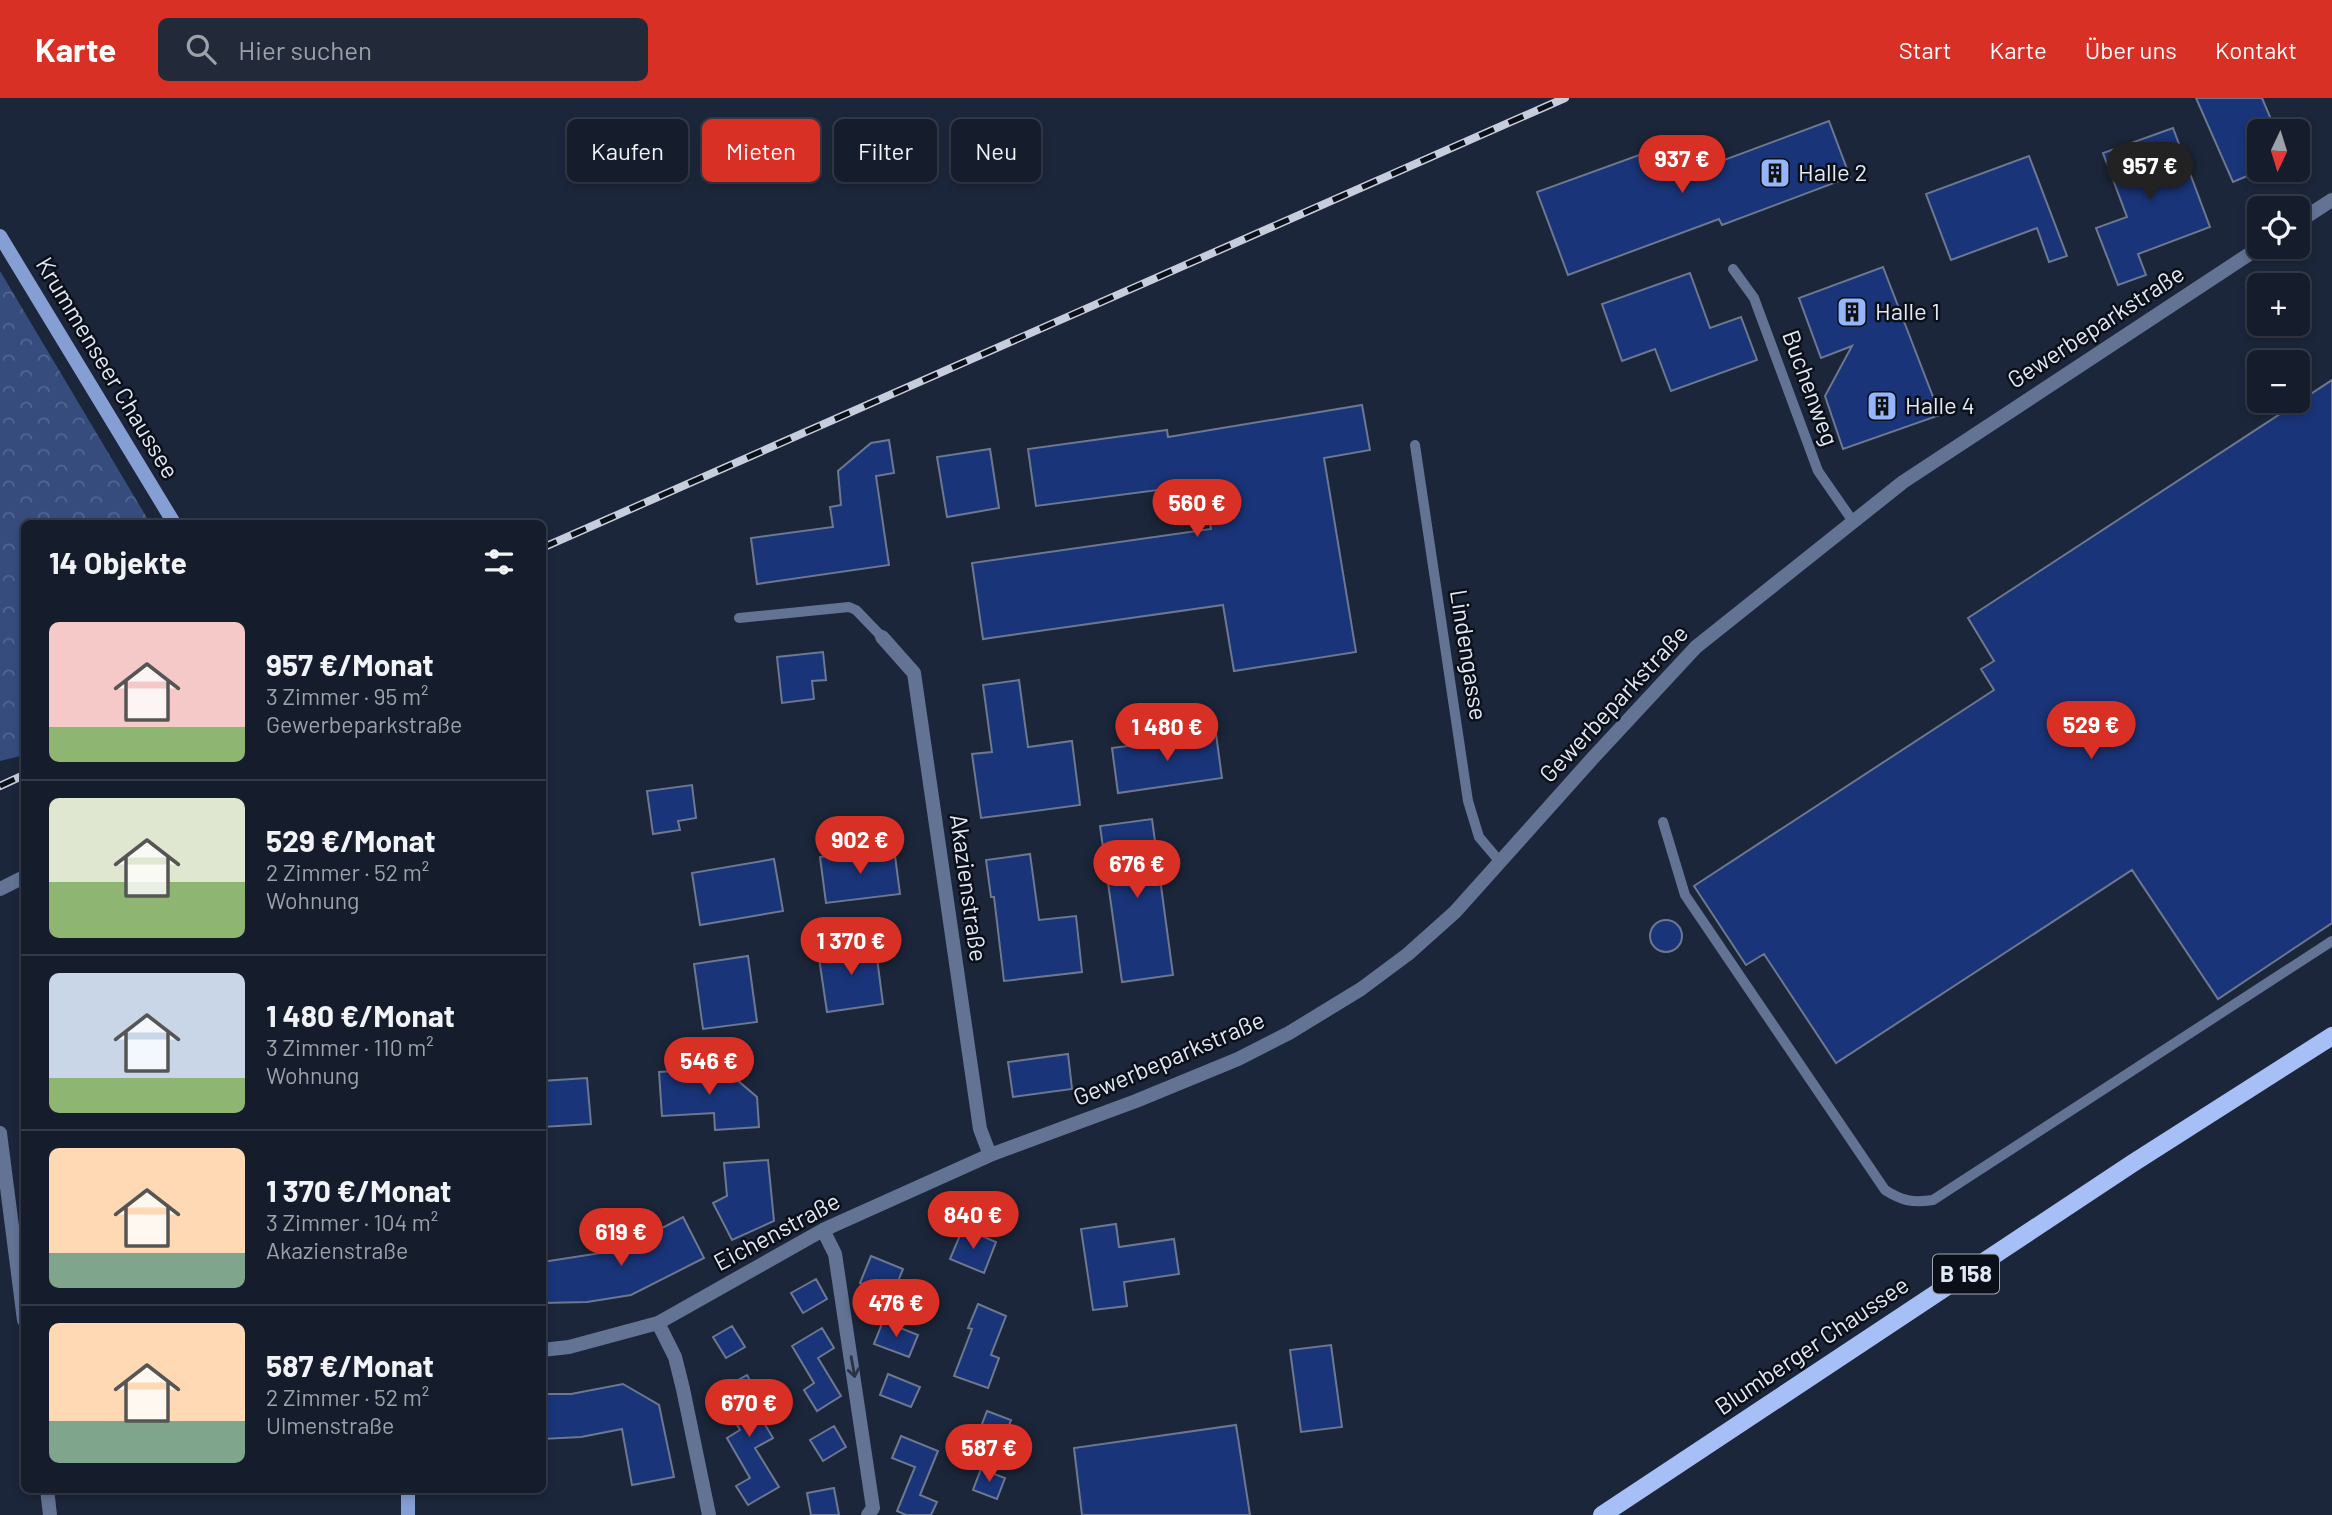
<!DOCTYPE html>
<html lang="de">
<meta charset="utf-8">
<style>
:root{--surface:#151c2c;--page:#222938;--text:#f1f3f6;--muted:#9da1a9;--line:#343a48;--accent:#d93025}
body{margin:0;font-family:Barlow,sans-serif;background:var(--page);color:var(--text);height:100vh;display:flex;flex-direction:column;font-size:26px;white-space:nowrap}
*{box-sizing:border-box;margin:0}
p{font-size:23px;color:var(--muted)}
.icon{flex:none;width:38px;height:38px;fill:none;stroke:currentColor;stroke-width:2;stroke-linecap:round;stroke-linejoin:round}
.map{position:relative;flex:1;overflow:hidden}
.side{position:absolute;left:21px;top:422px;width:525px;height:973px;display:flex;flex-direction:column;background:var(--surface);border-radius:10px;box-shadow:0 4px 10px #0003,0 0 0 2px var(--line)}
.side>*{flex:none}
.guide{position:absolute;left:567px;top:21px;width:665px;height:63px;display:flex;gap:14px}
.needle{width:46px;rotate:184deg}
.fabs{position:absolute;left:2247px;top:21px;display:grid;gap:14px}
.fabs a{display:grid;place-items:center;width:63px;height:63px;border-radius:10px;background:var(--surface);box-shadow:0 4px 10px #0003,0 0 0 2px var(--line);font-size:35px}
.price{position:absolute;translate:-50% -60px;padding:0 16px;border-radius:24px;background:var(--accent);color:#fff;font-size:23px;line-height:46px;filter:drop-shadow(0 2px 4px #0008)}
.price::after{content:'';position:absolute;left:50%;top:42px;width:21px;height:16px;margin-left:-10px;background:inherit;clip-path:polygon(0 0,100% 0,50% 100%)}
.price.current{background:#222;color:#fff}
ul{padding:0;list-style:none}
li{display:flex;align-items:center;gap:21px;height:175px;padding:0 28px}
li+li{border-top:2px solid var(--line)}
li span{display:grid;place-items:center;flex:none;width:196px;height:140px;border-radius:10px;color:#555}
li>.icon{margin-inline-start:auto}
span .icon{width:84px;height:84px;fill:#fffc;stroke-width:1}
li b{font-size:30px}
h2{display:flex;justify-content:space-between;align-items:center;height:84px;padding:0 28px;font-size:30px}
.tag{padding:0 24px;border-radius:10px;background:var(--surface);box-shadow:0 4px 10px #0003,0 0 0 2px var(--line);font-size:24px;line-height:63px}
.tag.current{background:var(--accent);color:#fff}
header{display:flex;align-items:center;gap:42px;box-sizing:border-box;height:98px;padding:0 35px;background:var(--accent);color:#fff}
header strong{font-size:33px}
nav{display:flex;gap:38px;margin-inline-start:auto;font-size:24px}
.search{width:490px;height:63px;background:var(--page);display:flex;align-items:center;gap:18px;box-sizing:border-box;padding:0 24px;border-radius:10px;color:var(--muted);font-size:26px}
.map>svg:first-child{display:block}
.forest{fill:url(#forest-crowns)}
.building{fill:#193478;stroke:#6c7890;stroke-width:2}
.lines{fill:none;stroke-linecap:round;stroke-linejoin:round}
.lane{stroke:#637394;stroke-width:10}
.street{stroke:#637394;stroke-width:14}
.secondary{stroke:#859ed3;stroke-width:14}
.primary{stroke:#a6c0f7;stroke-width:18}
.rail-casing{stroke:#c6cddc;stroke-width:8}
.rail{stroke:#0b0f18;stroke-width:5;stroke-dasharray:16;stroke-linecap:butt}
.oneway{stroke:#2a3243}
.labels{text-anchor:middle;stroke-width:5;stroke-linejoin:round;paint-order:stroke}
.shield{fill:#0b0f18;stroke:#a1a7b3;stroke-width:2}
.shield-label{font-size:23px;font-weight:bold;fill:#e1e8f6}
.poi-label{font-size:24px;fill:#e1e8f6;stroke:#0b0f18;text-anchor:start}
.street-label{font-size:24px;fill:#e1e8f6;stroke:#0b0f18}
</style>
<header>
<strong>Karte</strong>
<div class="search"><svg class="icon" aria-label="search" viewBox="0 0 24 24"><circle cx="10" cy="10" r="6"/><path d="M15 15l6 6"/></svg>Hier suchen</div>
<nav><a>Start</a><a>Karte</a><a>Über uns</a><a>Kontakt</a></nav>
</header>
<div class="map">
<svg width="2332" height="1417" viewBox="0 0 2332 1417">
<defs>
<pattern id="forest-crowns" width="20" height="18" patternUnits="userSpaceOnUse" patternTransform="scale(1.75)"><rect width="20" height="18" fill="#354c7d"/><path d="M2 6a3 3 0 1 1 6 0M12 15a3 3 0 1 1 6 0" fill="none" stroke="#526690"/></pattern>
</defs>
<rect width="100%" height="100%" fill="#1c263a"/>
<path class="forest" d="M0,173L150,425H24V657L0,663Z"/>
<path class="building" d="M2196,0H2262L2276,33H2259V73L2233,84Z
M1829,23L1850,79L1722,127L1719,121L1568,177L1537,94L1664,48L1676,80Z
M2173,30L2210,129L2138,156L2146,177L2118,187L2096,130L2127,119L2103,55Z
M2029,58L2067,158L2049,164L2037,130L1951,162L1926,96Z
M1883,169L1940,317L1843,351L1825,298L1852,248L1821,260L1799,200Z
M1690,175L1710,230L1741,219L1757,262L1671,293L1655,251L1622,263L1602,206Z
M2332,282V825L2218,901L2132,772L1836,965L1764,856L1746,867L1694,788L1994,592L1981,571L1994,563L1968,520Z
M1362,307L1370,352L1324,360L1356,554L1234,573L1223,507L983,541L972,465L1211,431L1203,386L1036,408L1028,351L1167,332L1168,339Z
M889,342L894,375L876,378L889,467L757,486L751,440L833,429L830,409L841,407L838,373L871,345Z
M990,351L999,410L947,419L937,359Z
M823,554L826,582L812,583L814,601L782,605L777,559Z
M1019,582L1028,649L1072,643L1080,707L981,720L972,656L992,654L983,587Z
M1216,636L1222,680L1118,695L1112,650Z
M692,687L696,720L678,723L680,732L653,736L647,693Z
M1152,721L1173,877L1122,884L1100,728Z
M894,750L900,796L826,805L820,759Z
M1030,756L1039,822L1076,818L1082,874L1004,883L994,799H991L986,762Z
M774,761L783,813L700,827L692,775Z
M1650 838a16 16 0 1 1 32 0a16 16 0 1 1-32 0Z
M875,845L883,906L827,914L818,853Z
M748,858L757,924L703,931L694,866Z
M1068,956L1072,991L1013,999L1008,964Z
M723,970L757,999L759,1029L715,1032L714,1015L662,1018L659,974Z
M587,980L591,1026L542,1029V983Z
M768,1062L774,1123L732,1142L713,1105L727,1098L724,1065Z
M683,1119L704,1160L631,1197L587,1204L542,1205V1164L620,1152Z
M1116,1126L1119,1149L1174,1141L1179,1176L1124,1184L1127,1208L1093,1212L1081,1131Z
M963,1130L996,1144L984,1175L950,1161Z
M871,1158L903,1171L892,1198L860,1185Z
M816,1181L827,1201L803,1215L791,1195Z
M978,1206L1006,1218L991,1257L999,1260L988,1290L954,1278L972,1231L968,1230Z
M883,1223L918,1237L909,1259L874,1246Z
M732,1228L745,1249L726,1260L713,1239Z
M822,1230L834,1250L818,1260L841,1298L817,1313L804,1292L814,1285L792,1248Z
M1331,1247L1342,1329L1301,1334L1290,1252Z
M888,1276L920,1289L911,1309L880,1297Z
M747,1277L758,1297L750,1301L773,1340L755,1350L779,1389L748,1407L736,1388L750,1380L727,1340L740,1332L718,1293Z
M623,1286L659,1307L674,1379L632,1387L622,1331L581,1339L542,1341V1296H571Z
M987,1313L1011,1322L1001,1348L977,1339Z
M1236,1327L1250,1417H1082L1074,1350Z
M834,1328L846,1349L823,1363L810,1342Z
M901,1338L938,1353L920,1397L937,1404L931,1417H906L897,1413L915,1369L892,1360Z
M981,1371L1005,1380L997,1401L973,1392Z
M834,1390L839,1417H811L807,1395Z"/>
<g class="lines">
<path class="lane" d="M1733,171L1754,200L1818,373L1852,422
M1415,347L1468,703L1479,739L1501,765
M739,520L849,509L856,512L882,539
M1663,724L1685,797L1885,1092C1902,1103 1913,1105 1933,1102L2332,843"/>
<path class="street" d="M2298,124L2332,102
M882,539L914,575L980,1031L990,1057
M0,791L24,779
M0,1035L24,1222
M823,1132L835,1156L873,1410L868,1417
M658,1225L675,1259L683,1291L709,1417
M542,1252L569,1249L658,1225L823,1132L990,1057L1136,1003L1238,961L1289,935L1361,891L1408,856L1455,814L1591,662L1696,549L1903,384L2260,149
M47,1391L50,1417"/>
<path class="secondary" d="M0,138L174,425
M408,1417V1391"/>
<path class="primary" d="M1602,1417L2133,1065L2332,938"/>
<g class="rail-casing">
<path id="rail" d="M542,450L1565,0
M0,688L24,677"/>
</g>
<use href="#rail" class="rail"/>
</g>
<defs><path id="oneway-shaft" d="M-6 0H5M1.5-3L5.5 0L1.5 3" fill="none" stroke-width="1.6" stroke-linecap="round" stroke-linejoin="round" transform="scale(1.75)"/></defs>
<use class="oneway" href="#oneway-shaft" transform="translate(853 1269) rotate(80)"/>
<defs>
<g id="building-square" transform="scale(1.575)"><rect x="-9" y="-9" width="18" height="18" rx="4" fill="#95b6fd" stroke="#0b0f18"/><path d="M-4-6H4V6H1V3H-1V6H-4ZM-2.5-4.3h1.7v1.8h-1.7ZM.8-4.3h1.7v1.8H.8ZM-2.5-1h1.7V.8h-1.7ZM.8-1h1.7V.8H.8Z" fill="#111"/></g>
</defs>
<g fill-rule="evenodd">
<use href="#building-square" x="1775" y="75"/>
<use href="#building-square" x="1852" y="214"/>
<use href="#building-square" x="1882" y="308"/>
</g>
<g class="labels">
<rect class="shield" x="1933" y="1156.5" width="66" height="39" rx="5"/>
<g class="shield-label">
<text x="1966" y="1184">B 158</text>
</g>
<g class="poi-label">
<text x="1798" y="83">Halle 2</text>
<text x="1875" y="222">Halle 1</text>
<text x="1905" y="316">Halle 4</text>
</g>
<g class="street-label">
<text transform="translate(2096 229) rotate(-33)" y="8">Gewerbeparkstraße</text>
<text transform="translate(107 270) rotate(59)" y="8">Krummenseer Chaussee</text>
<text transform="translate(1810 290) rotate(70)" y="8">Buchenweg</text>
<text transform="translate(1468 557) rotate(81)" y="8">Lindengasse</text>
<text transform="translate(1614 606) rotate(-47)" y="8">Gewerbeparkstraße</text>
<text transform="translate(968 790) rotate(82)" y="8">Akazienstraße</text>
<text transform="translate(1169 961) rotate(-23)" y="8">Gewerbeparkstraße</text>
<text transform="translate(777 1134) rotate(-28)" y="8">Eichenstraße</text>
<text transform="translate(1812 1248) rotate(-34)" y="8">Blumberger Chaussee</text>
</g>
</g>
</svg>
<div class="fabs">
<a><svg class="needle" viewBox="-14 -14 28 28"><path d="M0-13l5 13h-10z" fill="#e53935"/><path d="M0 13l5-13h-10z" fill="#9da1a9"/></svg></a>
<a><svg class="icon" aria-label="locate" viewBox="0 0 24 24"><circle cx="12" cy="12" r="6"/><path d="M12 2v4M12 18v4M2 12h4M18 12h4"/></svg></a>
<a>+</a>
<a>−</a>
</div>
<b class="price" style="left:1682px;top:97px">937 €</b>
<b class="price current" style="left:2150px;top:104px">957 €</b>
<b class="price" style="left:1197px;top:441px">560 €</b>
<b class="price" style="left:2091px;top:663px">529 €</b>
<b class="price" style="left:1167px;top:665px">1 480 €</b>
<b class="price" style="left:860px;top:778px">902 €</b>
<b class="price" style="left:1137px;top:802px">676 €</b>
<b class="price" style="left:851px;top:879px">1 370 €</b>
<b class="price" style="left:709px;top:999px">546 €</b>
<b class="price" style="left:973px;top:1153px">840 €</b>
<b class="price" style="left:621px;top:1170px">619 €</b>
<b class="price" style="left:896px;top:1241px">476 €</b>
<b class="price" style="left:749px;top:1341px">670 €</b>
<b class="price" style="left:989px;top:1386px">587 €</b>
<div class="guide">
<a class="tag">Kaufen</a>
<a class="tag current">Mieten</a>
<a class="tag">Filter</a>
<a class="tag">Neu</a>
</div>
<section class="side">
<h2>14 Objekte<svg class="icon" aria-label="filters" viewBox="0 0 24 24"><path d="M4 7h16M4 17h16"/><circle cx="9" cy="7" r="2"/><circle cx="15" cy="17" r="2"/></svg></h2>
<ul>
<li><span style="background:linear-gradient(#f6c9c9 75%,#8fb573 0)"><svg class="icon" aria-label="home" viewBox="0 0 24 24"><path d="M3 11l9-7 9 7M6 9v11h12V9"/></svg></span><div><b>957 €/Monat</b><p>3 Zimmer · 95 m²</p><p>Gewerbeparkstraße</p></div></li>
<li><span style="background:linear-gradient(#dfe7d0 60%,#8fb573 0)"><svg class="icon" aria-label="home" viewBox="0 0 24 24"><path d="M3 11l9-7 9 7M6 9v11h12V9"/></svg></span><div><b>529 €/Monat</b><p>2 Zimmer · 52 m²</p><p>Wohnung</p></div></li>
<li><span style="background:linear-gradient(#c9d6e8 75%,#8fb573 0)"><svg class="icon" aria-label="home" viewBox="0 0 24 24"><path d="M3 11l9-7 9 7M6 9v11h12V9"/></svg></span><div><b>1 480 €/Monat</b><p>3 Zimmer · 110 m²</p><p>Wohnung</p></div></li>
<li><span style="background:linear-gradient(#ffd9b3 75%,#7fa58c 0)"><svg class="icon" aria-label="home" viewBox="0 0 24 24"><path d="M3 11l9-7 9 7M6 9v11h12V9"/></svg></span><div><b>1 370 €/Monat</b><p>3 Zimmer · 104 m²</p><p>Akazienstraße</p></div></li>
<li><span style="background:linear-gradient(#ffd9b3 70%,#7fa58c 0)"><svg class="icon" aria-label="home" viewBox="0 0 24 24"><path d="M3 11l9-7 9 7M6 9v11h12V9"/></svg></span><div><b>587 €/Monat</b><p>2 Zimmer · 52 m²</p><p>Ulmenstraße</p></div></li>
</ul>
</section>
</div>
